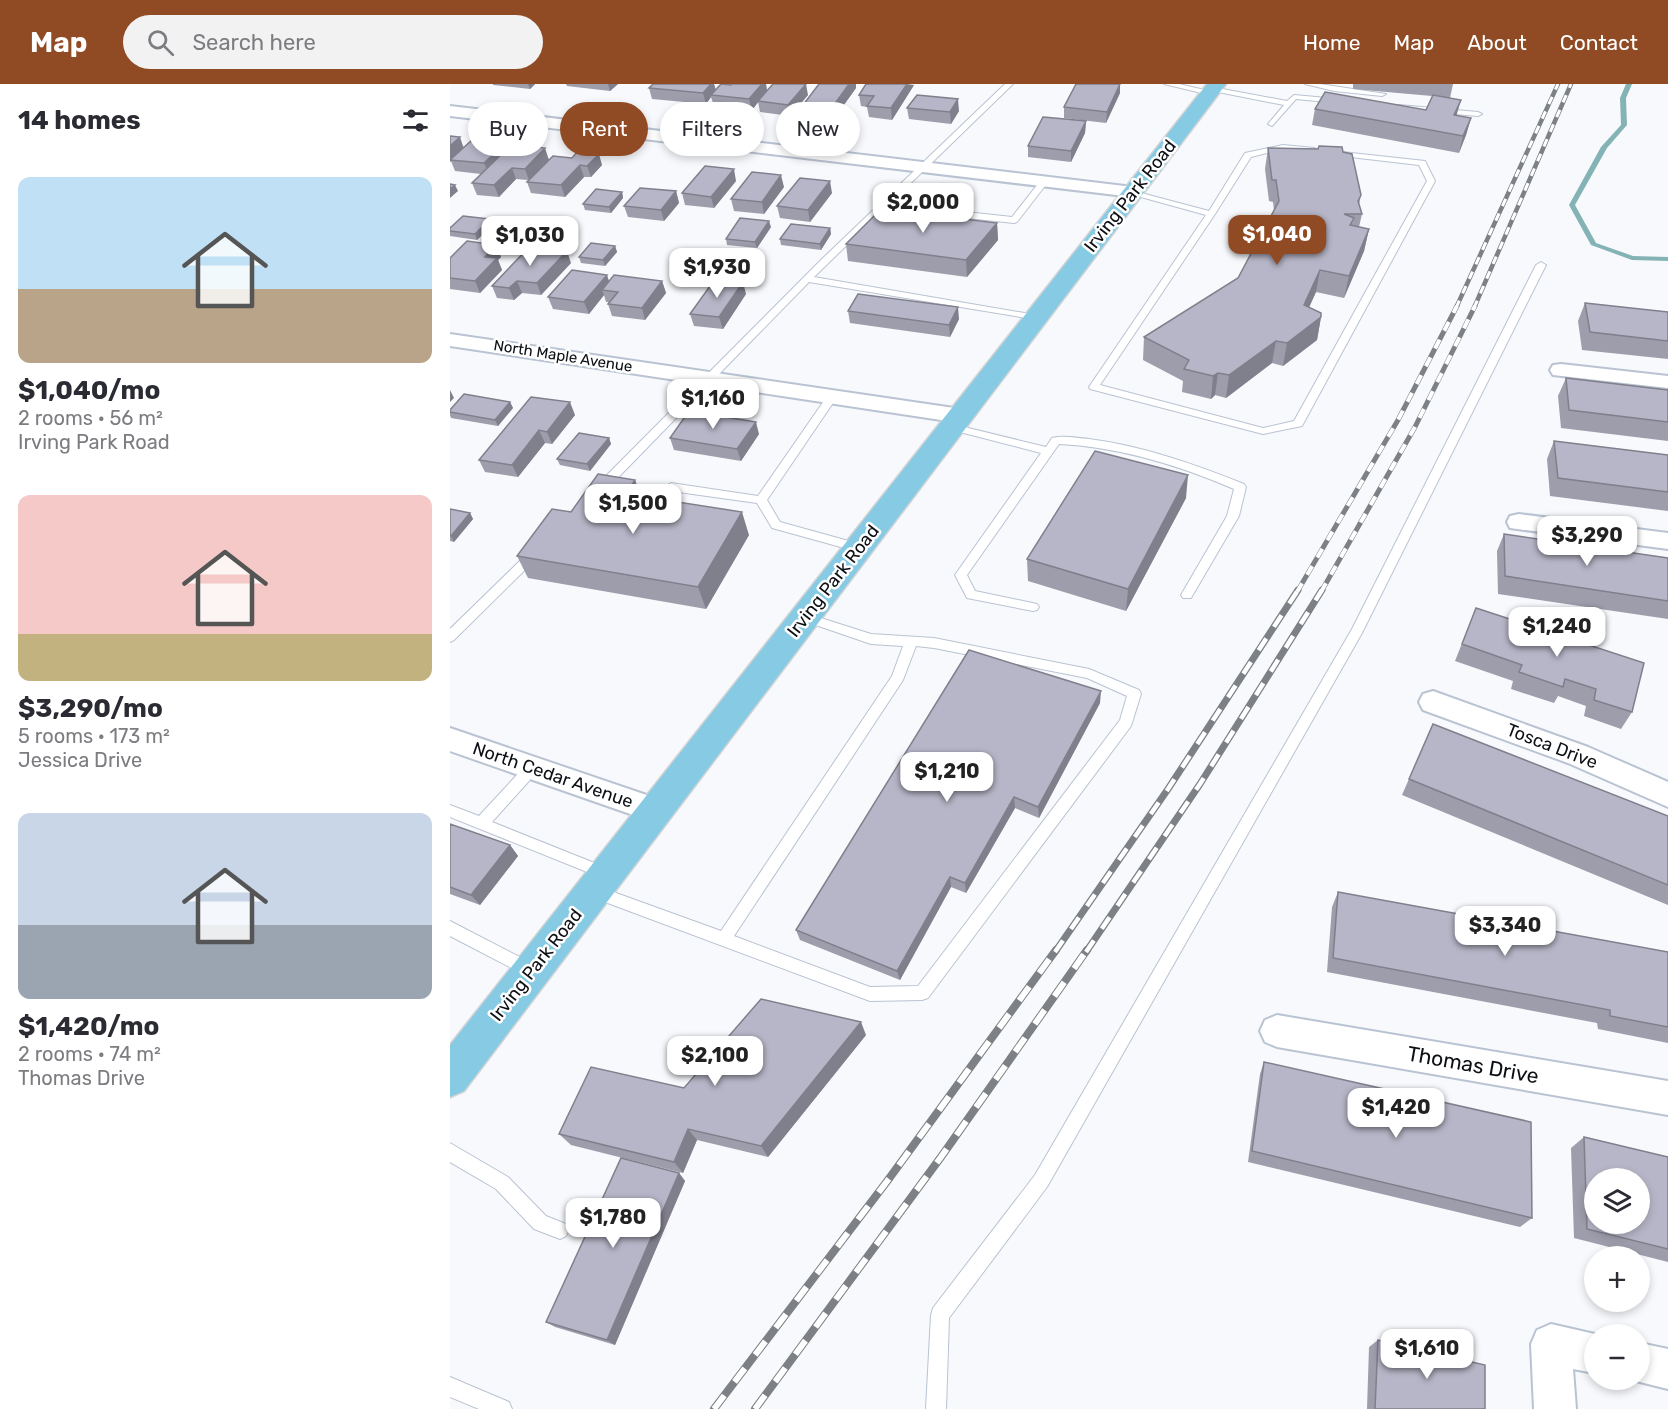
<!DOCTYPE html>
<meta charset="utf-8">
<style>
:root{--surface:#fff;--page:#f2f2f3;--text:#2b2b33;--muted:#7c7c81;--accent:#914b24}
body{margin:0;font-family:Rubik,sans-serif;background:var(--page);color:var(--text);height:100vh;display:flex;flex-direction:column;font-size:22px;white-space:nowrap}
*{box-sizing:border-box;margin:0}
p{font-size:20px;color:var(--muted)}
.icon{flex:none;width:33px;height:33px;fill:none;stroke:currentColor;stroke-width:2;stroke-linecap:round;stroke-linejoin:round}
.map{position:relative;flex:1;overflow:hidden}
.sheet{display:flex;flex-direction:column;background:var(--surface);width:450px}
.sheet>*{flex:none}
.top-card{position:absolute;left:18px;top:18px;width:570px;height:54px;display:flex;gap:12px}
.buttons{position:absolute;left:1134px;top:1084px;display:grid;gap:12px}
.buttons a{display:grid;place-items:center;width:66px;height:66px;border-radius:50%;background:var(--surface);box-shadow:0 3px 9px #0003;font-size:30px}
.price{position:absolute;translate:-50% -51px;padding:0 14px;border-radius:12px;background:#fff;color:#222;font-size:20px;line-height:39px;filter:drop-shadow(0 2px 3px #0008)}
.price::after{content:'';position:absolute;left:50%;top:36px;width:18px;height:14px;margin-left:-9px;background:inherit;clip-path:polygon(0 0,100% 0,50% 100%)}
.price.current{background:var(--accent);color:#fff}
ul{padding:0;list-style:none}
li{display:grid;align-content:center;gap:12px;height:318px;padding:0 18px}
li span{display:grid;place-items:center;height:186px;border-radius:12px;color:#555}
li>.icon{margin-inline-start:auto}
span .icon{width:108px;height:108px;fill:#fffc;stroke-width:1}
li b{font-size:26px}
h2{display:flex;justify-content:space-between;align-items:center;height:72px;padding:0 18px;font-size:26px}
.tag{padding:0 21px;border-radius:27px;background:var(--surface);box-shadow:0 3px 9px #0003;font-size:21px;line-height:54px}
.tag.current{background:var(--accent);color:#fff}
header{display:flex;align-items:center;gap:36px;box-sizing:border-box;height:84px;padding:0 30px;background:var(--accent);color:#fff}
header strong{font-size:28px}
nav{display:flex;gap:33px;margin-inline-start:auto;font-size:21px}
.search{width:420px;height:54px;background:var(--page);display:flex;align-items:center;gap:15px;box-sizing:border-box;padding:0 21px;border-radius:33px;color:var(--muted);font-size:22px}
main{display:flex;flex:1;min-height:0}
.map>svg:first-child{display:block}
.lines{fill:none;stroke-linecap:round;stroke-linejoin:round}
.stream{fill:#84b3b5;fill-rule:evenodd}
.lane-casing{stroke:#b9c3d2;stroke-width:2}
.street-casing{stroke:#b9c3d2;stroke-width:4}
.primary-casing{stroke:#d3d4d5;stroke-width:3}
.lane{fill:#fff;fill-rule:evenodd}
.street{fill:#fff;fill-rule:evenodd}
.primary{fill:#86cae3;fill-rule:evenodd}
.rail-far3-casing{stroke:#7d8084;stroke-width:4.5}
.rail-far2-casing{stroke:#7d8084;stroke-width:5}
.rail-far1-casing{stroke:#7d8084;stroke-width:7}
.rail-casing{stroke:#7d8084;stroke-width:8}
.rail-far3{stroke:#fff;stroke-width:3;stroke-dasharray:8;stroke-linecap:butt}
.rail-far2{stroke:#fff;stroke-width:4;stroke-dasharray:10;stroke-linecap:butt}
.rail-far1{stroke:#fff;stroke-width:4.5;stroke-dasharray:14;stroke-linecap:butt}
.rail{stroke:#fff;stroke-width:6;stroke-dasharray:17;stroke-linecap:butt}
.wall{fill:#9d9dac}
.shaded-wall{fill:#807f8c}
.building{fill:#b7b6c8;stroke:#807f8c;stroke-width:1.5;fill-rule:evenodd}
.labels{text-anchor:middle;stroke-width:5;stroke-linejoin:round;paint-order:stroke}
.far-street-label{font-size:15px;fill:#0c0f14;stroke:#fff}
.street-label{font-size:18px;fill:#0c0f14;stroke:#fff}
.near-street-label{font-size:21px;fill:#0c0f14;stroke:#fff}
</style>
<header>
<strong>Map</strong>
<div class="search"><svg class="icon" aria-label="search" viewBox="0 0 24 24"><circle cx="10" cy="10" r="6"/><path d="M15 15l6 6"/></svg>Search here</div>
<nav><a>Home</a><a>Map</a><a>About</a><a>Contact</a></nav>
</header>
<main>
<section class="sheet">
<h2>14 homes<svg class="icon" aria-label="filters" viewBox="0 0 24 24"><path d="M4 7h16M4 17h16"/><circle cx="9" cy="7" r="2"/><circle cx="15" cy="17" r="2"/></svg></h2>
<ul>
<li><span style="background:linear-gradient(#bfe0f5 60%,#b9a48a 0)"><svg class="icon" aria-label="home" viewBox="0 0 24 24"><path d="M3 11l9-7 9 7M6 9v11h12V9"/></svg></span><div><b>$1,040/mo</b><p>2 rooms · 56 m²</p><p>Irving Park Road</p></div></li>
<li><span style="background:linear-gradient(#f6c9c9 75%,#c2b280 0)"><svg class="icon" aria-label="home" viewBox="0 0 24 24"><path d="M3 11l9-7 9 7M6 9v11h12V9"/></svg></span><div><b>$3,290/mo</b><p>5 rooms · 173 m²</p><p>Jessica Drive</p></div></li>
<li><span style="background:linear-gradient(#c9d6e8 60%,#9aa5b1 0)"><svg class="icon" aria-label="home" viewBox="0 0 24 24"><path d="M3 11l9-7 9 7M6 9v11h12V9"/></svg></span><div><b>$1,420/mo</b><p>2 rooms · 74 m²</p><p>Thomas Drive</p></div></li>
</ul>
</section>
<div class="map">
<svg width="1218" height="1325" viewBox="0 0 1218 1325">
<rect width="100%" height="100%" fill="#f7f9fc"/>
<g class="lines">
<path class="stream" d="M1176,0H1182L1176,14L1177,41L1157,64L1125,121L1146,159L1183,172L1218,173V177L1182,176L1141,161L1119,121L1151,63L1171,41L1170,14Z"/>
<g class="lane-casing">
<path id="lane" d="M555,0H563L364,193L586,231L591,234L589,236L359,198L153,409H145V403L372,175Z
M714,0H729L759,7V3H762L837,17L844,11L888,15L892,17L888,19L846,15L822,42L818,40L834,21L763,7L764,9L760,11Z
M855,0H870L936,10L932,12L884,7Z
M949,21L1028,28L1032,30L1028,32L946,25L945,23Z
M833,61L864,64L868,66L864,68L833,65L801,73L765,130L650,301L813,344L844,337L977,97L969,81L883,71L879,69L883,67L975,77L985,97L852,342L813,350L640,305L639,303L756,131L680,110V106L759,127L795,69Z
M594,95L598,98L567,138L564,139L470,129L466,126L470,123L562,133L591,96Z
M1091,178L1096,181L912,549L597,1103L499,1234L496,1325H476L481,1231L483,1224L585,1091L902,545L1086,181Z
M382,310L387,313L317,416L330,438L413,461L415,464L413,467L409,468L322,444L307,419L221,407L215,403L221,399L308,412L378,311Z
M502,340L596,363L602,354C614,351 627,354 639,355C693,362 744,380 794,400L796,403L789,432L741,514H733L731,511L777,432L784,405C728,381 670,363 609,360L517,491L525,507L587,520L589,523L587,526L583,527L517,514L505,491L591,369L498,345L497,343Z
M84,466L90,470L88,473L4,556L0,558V545L80,467Z
M355,529L421,550L484,554L639,585L689,606L691,610L681,642L478,914L472,916L420,917L139,812L137,807L139,802L144,801L271,847L442,592L453,562L421,560L351,536L349,533L351,530ZM466,562L484,564L637,594L677,612L670,636L468,902L420,903L284,852L453,596Z
M82,678L87,680L89,684L87,688L42,738L162,786L164,790L162,794L157,796L152,794L0,733V721L29,732L77,680Z
M0,837L85,881L88,886L85,891L80,893L75,891L0,852Z
M0,1059L58,1093L96,1132L116,1140L119,1146L116,1152L110,1155L84,1145L46,1105L0,1078Z
M0,1293L59,1318L62,1325H29L0,1313Z"/>
</g>
<g class="street-casing">
<path id="street" d="M0,22L683,103L689,104L692,108L689,112L683,113L0,32Z
M0,250L511,325L519,327L522,332L519,337L511,339L0,262Z
M1111,280L1218,292V304L1103,291L1100,286L1103,281Z
M1069,430L1218,449V465L1060,444L1057,438L1060,432Z
M983,607L1138,663L1218,698V723L1118,679L973,626L969,618L973,610Z
M0,644L217,718L221,727L217,736L206,739L0,667Z
M827,931L1218,997V1031L827,963L815,958L810,947L815,936Z
M1101,1240L1149,1251H1144V1289L1123,1285L1126,1325H1084L1081,1260L1087,1246Z
M1190,1259L1218,1265V1305L1182,1296H1190Z"/>
</g>
<g class="primary-casing">
<path id="primary" d="M757,0H776L14,1007L0,1013V961Z"/>
</g>
<use href="#lane" class="lane"/>
<use href="#street" class="street"/>
<use href="#primary" class="primary"/>
<g class="rail-far3-casing">
<path id="rail-far3" d="M1006,224L1108,0
M1024,224L1121,0"/>
</g>
<g class="rail-far2-casing">
<path id="rail-far2" d="M847,508L948,336L1007,222
M871,508L965,343L1025,222"/>
</g>
<g class="rail-far1-casing">
<path id="rail-far1" d="M605,868L718,705L848,506
M636,868L750,700L872,506"/>
</g>
<g class="rail-casing">
<path id="rail" d="M264,1325L438,1096L606,866
M305,1325L491,1073L637,866"/>
</g>
<use href="#rail-far3" class="rail-far3"/>
<use href="#rail-far2" class="rail-far2"/>
<use href="#rail-far1" class="rail-far1"/>
<use href="#rail" class="rail"/>
</g>
<path class="wall" d="M43,0H85L80,5L43,1Z
M116,0H168L160,7L117,2Z
M264,0L266,6L282,0H316L317,7L358,11L340,32L310,28L308,18L302,26L264,22L261,13L256,20L202,15L199,4Z
M626,0H670V9L656,39L614,34V23Z
M903,0H1003L1000,14L1007,32L1021,34L1016,51L1009,69L862,41L865,25L976,26L982,12L903,5Z
M464,1L442,36L419,33L417,23L411,22L409,11Z
M406,4L381,39L352,36L350,25Z
M457,24L509,27L501,40L459,35Z
M636,37L635,49L621,78L578,73V62Z
M0,52L14,63L55,59L57,65L99,75L152,81L141,93H134L115,113L81,109L77,98L78,96L66,95L49,113L27,111L22,99L31,90L5,87L1,77L0,78Z
M818,64L893,68L911,111L909,121L912,130L909,143L919,145L914,167L894,214L866,208L859,224L871,233L867,256L833,282L822,279L776,314L765,311L761,315L732,308L733,297L693,276L694,253L788,194L824,127L823,118L819,117L815,85Z
M286,97L264,124L235,121L232,109Z
M334,103L314,130L284,127L281,115Z
M226,107L229,119L214,137L178,133L174,122Z
M172,108L173,114L161,129L135,126L133,120Z
M382,109L360,138L330,134L327,122Z
M40,135L42,141L27,156L0,152V144Z
M547,139L548,156L517,193L398,177L396,160Z
M321,143L307,164L277,161L276,155Z
M380,144L381,150L371,166L331,161L330,155Z
M46,161L51,173L48,176L52,186L30,209L0,205V174Z
M165,162L167,168L155,182L131,179L129,173Z
M121,179L91,211L72,209L64,216L47,214L42,202Z
M159,197H212L216,209L195,236L162,232L158,220L159,218H156L154,211L139,230L103,225L98,213Z
M296,210L273,245L244,242L240,230Z
M1135,219L1218,228V275L1132,266L1128,237Z
M398,227L509,235L500,253L400,239Z
M1116,294L1218,306V357L1111,344L1108,312Z
M81,313L125,331L102,360L95,359L68,393L35,388L29,376Z
M60,318L63,324L48,342L1,334L0,331V326Z
M309,350L291,377L224,366L220,354Z
M159,354L161,360L140,387L110,381L107,375Z
M1104,357L1218,371V427L1100,412L1097,375Z
M185,396L191,412L299,451L256,525L78,494L67,472L121,428Z
M736,414L676,527L578,497L577,475Z
M0,425L20,429L23,435L4,458L0,457Z
M1054,450L1218,474V535L1048,510L1047,467Z
M1026,524L1182,628L1171,645L1134,632L1136,622L1108,612L1104,619L1061,605L1063,597L1005,577Z
M650,619L589,734L565,724L516,809L501,803L450,896L350,856L346,846Z
M983,640L1218,732V821L952,711Z
M0,740L60,761L68,772L30,821L0,810Z
M888,808L1218,868V959L1148,945L1147,939L877,888L882,823Z
M416,951L318,1073L247,1056L233,1089L121,1061L109,1050L234,1004Z
M814,978L1082,1134L1070,1143L798,1078L810,990Z
M1134,1053L1218,1073V1178L1124,1154L1121,1064Z
M229,1089L235,1097L165,1261L105,1243L96,1238Z
M928,1256L1035,1325H917L919,1263Z"/>
<path class="shaded-wall" d="M78,0H85L80,5Z
M158,0H168L160,7Z
M261,0H264L266,8L261,11V13L256,20L253,9Z
M312,0H316L317,7L302,26L299,15Z
M356,0L358,11L340,32L338,21Z
M399,0H406V4L381,39L379,28Z
M457,0L464,1L442,36L441,24Z
M670,0V9L656,39L657,28Z
M508,15L509,27L501,40L500,28Z
M1011,16L1006,33L1004,31Z
M1021,34L1016,51L1009,69L1013,52Z
M636,37L635,49L621,78V67Z
M10,53L14,65L0,76L1,77L0,78V62Z
M55,59L59,70L39,91L34,79Z
M95,64L99,76L79,96L75,85Z
M149,70L152,81L141,93L137,82Z
M130,81L134,93L115,113L111,101Z
M62,84L66,95L49,113L44,101Z
M284,85L286,97L264,124L261,113Z
M331,91L334,103L314,130L312,118Z
M380,97L382,109L360,138L358,126Z
M5,101L8,107L0,114V105Z
M226,107L229,119L214,137L211,126Z
M172,108L173,114L161,129L159,123Z
M40,135L42,141L27,156L25,150Z
M319,137L321,143L307,164L305,158Z
M547,139L548,156L517,193L516,176Z
M380,144L381,150L371,166L370,160Z
M919,145L914,167L894,214L899,192Z
M46,161L51,173L48,176L52,186L30,209L25,197L35,173Z
M165,162L167,168L155,182L153,176Z
M117,167L121,179L91,211L87,199Z
M870,186L866,208L849,244L854,221Z
M157,191L161,203L152,206L154,211L139,230L134,218Z
M67,197L72,209L64,216L59,204Z
M212,197L216,209L195,236L192,224Z
M293,198L296,210L273,245L269,233Z
M508,223L509,235L500,253L499,241Z
M871,233L867,256L833,282L837,259Z
M826,257L822,279L776,314L779,291Z
M768,289L765,311L761,315L763,292Z
M0,306L4,314L0,318Z
M60,318L63,324L48,342L45,336Z
M120,318L125,331L102,360L97,348Z
M306,338L309,350L291,377L287,365Z
M89,346L95,359L68,393L62,381Z
M159,354L161,360L140,387L137,380Z
M738,391L736,414L676,527L678,505Z
M185,396L194,419L176,410Z
M292,428L299,451L256,525L248,503Z
M20,429L23,435L4,458L1,452Z
M651,607L650,619L589,734L588,723Z
M564,713L565,724L516,809L515,799Z
M60,761L68,772L30,821L21,811Z
M500,793L501,803L450,896L447,887Z
M411,938L416,951L318,1073L311,1062Z
M238,1045L247,1056L233,1089L224,1078Z
M229,1089L235,1097L165,1261L157,1256Z"/>
<path class="building" d="M203,0H261L253,9L199,4Z
M271,0L281,1L282,0H312L299,15L261,11Z
M323,0H356L338,21L308,17Z
M369,0H399L379,28L350,25Z
M416,0H457L441,24L417,22L424,12L409,11Z
M626,0H670L657,28L614,23Z
M875,8L976,26L983,11L1011,16L1004,31L1021,34L1013,52L865,25Z
M467,11L508,15L500,28L457,24Z
M593,33L636,37L621,67L578,62Z
M0,52L10,53L0,62Z
M22,56L55,59L34,79L0,76Z
M61,61L95,64L75,85L62,84L44,101L22,99Z
M869,62L892,63L893,68L902,70L911,111L908,117L912,130H894L904,134L900,141L919,145L899,192L870,186L854,221L871,229V233L837,259L826,257L779,291L768,289L763,292L734,285L739,276L694,253L788,194L829,117L826,96H822L818,64L868,65Z
M128,67L149,70L137,82L130,81L111,101L77,98L103,72L122,74Z
M255,82L284,85L261,113L232,109Z
M302,88L331,91L312,118L281,115Z
M350,94L380,97L358,126L327,122Z
M0,100L5,101L0,105Z
M190,104L226,107L211,126L174,122Z
M146,105L172,108L159,123L133,120Z
M431,125L547,139L516,176L396,160Z
M13,132L40,135L25,150L0,147V144Z
M290,134L319,137L305,158L276,155Z
M341,140L380,144L370,160L330,155Z
M17,157L46,161L35,173L47,174L25,197L0,194V174Z
M141,159L165,162L153,176L129,173Z
M80,162L117,167L87,199L67,197L59,204L42,202Z
M122,186L157,191L134,218L98,213Z
M164,191L212,197L192,224L158,220L168,208L152,206Z
M277,196L293,198L269,233L240,230L260,202L272,203Z
M408,210L508,223L499,241L398,227Z
M1135,219L1218,228V257L1140,248Z
M1116,294L1218,306V338L1119,326Z
M14,310L60,318L45,336L0,328V326Z
M81,313L120,318L97,348L89,346L62,381L29,376Z
M239,327L306,338L287,365L220,354Z
M129,349L159,354L137,380L107,375Z
M1104,357L1218,371V408L1108,394Z
M645,367L738,391L678,505L577,475Z
M148,390L185,396L176,410L292,428L248,503L67,472L102,425L121,428Z
M0,425L20,429L1,452H0Z
M1054,450L1218,474V517L1055,492Z
M1026,524L1194,579L1182,628L1144,616L1146,605L1115,595L1113,603L1069,588L1072,581L1012,560Z
M519,566L651,607L588,723L564,713L515,799L500,793L447,887L346,846Z
M983,640L1218,732V801L959,695Z
M0,740L60,761L21,811L0,803Z
M888,808L1218,868V943L1160,932V926L883,874Z
M311,915L411,938L311,1062L238,1045L224,1078L109,1050L141,983L234,1004Z
M814,978L1081,1038L1082,1134L802,1067Z
M1134,1053L1218,1073V1165L1137,1145ZM1144,1095H1190V1140H1144Z
M171,1074L229,1089L157,1256L96,1238Z
M928,1256L1035,1281V1325H925Z"/>
<g class="labels">
<g class="far-street-label">
<text transform="translate(113 272) rotate(9)" y="5">North Maple Avenue</text>
</g>
<g class="street-label">
<text transform="translate(680 112) rotate(-52)" y="6">Irving Park Road</text>
<text transform="translate(383 497) rotate(-52)" y="6">Irving Park Road</text>
<text transform="translate(1102 662) rotate(21)" y="6">Tosca Drive</text>
<text transform="translate(103 691) rotate(19)" y="6">North Cedar Avenue</text>
<text transform="translate(86 881) rotate(-52)" y="6">Irving Park Road</text>
</g>
<g class="near-street-label">
<text transform="translate(1023 981) rotate(10)" y="7">Thomas Drive</text>
</g>
</g>
</svg>
<div class="buttons">
<a><svg class="icon" aria-label="layers" viewBox="0 0 24 24"><path d="M12 4l9 5-9 5-9-5zM3 14l9 5 9-5"/></svg></a>
<a>+</a>
<a>−</a>
</div>
<b class="price" style="left:473px;top:150px">$2,000</b>
<b class="price current" style="left:827px;top:182px">$1,040</b>
<b class="price" style="left:80px;top:183px">$1,030</b>
<b class="price" style="left:267px;top:215px">$1,930</b>
<b class="price" style="left:263px;top:346px">$1,160</b>
<b class="price" style="left:183px;top:451px">$1,500</b>
<b class="price" style="left:1137px;top:483px">$3,290</b>
<b class="price" style="left:1107px;top:574px">$1,240</b>
<b class="price" style="left:497px;top:719px">$1,210</b>
<b class="price" style="left:1055px;top:873px">$3,340</b>
<b class="price" style="left:265px;top:1003px">$2,100</b>
<b class="price" style="left:946px;top:1055px">$1,420</b>
<b class="price" style="left:163px;top:1165px">$1,780</b>
<b class="price" style="left:977px;top:1296px">$1,610</b>
<div class="top-card">
<a class="tag">Buy</a>
<a class="tag current">Rent</a>
<a class="tag">Filters</a>
<a class="tag">New</a>
</div>
</div>
</main>
